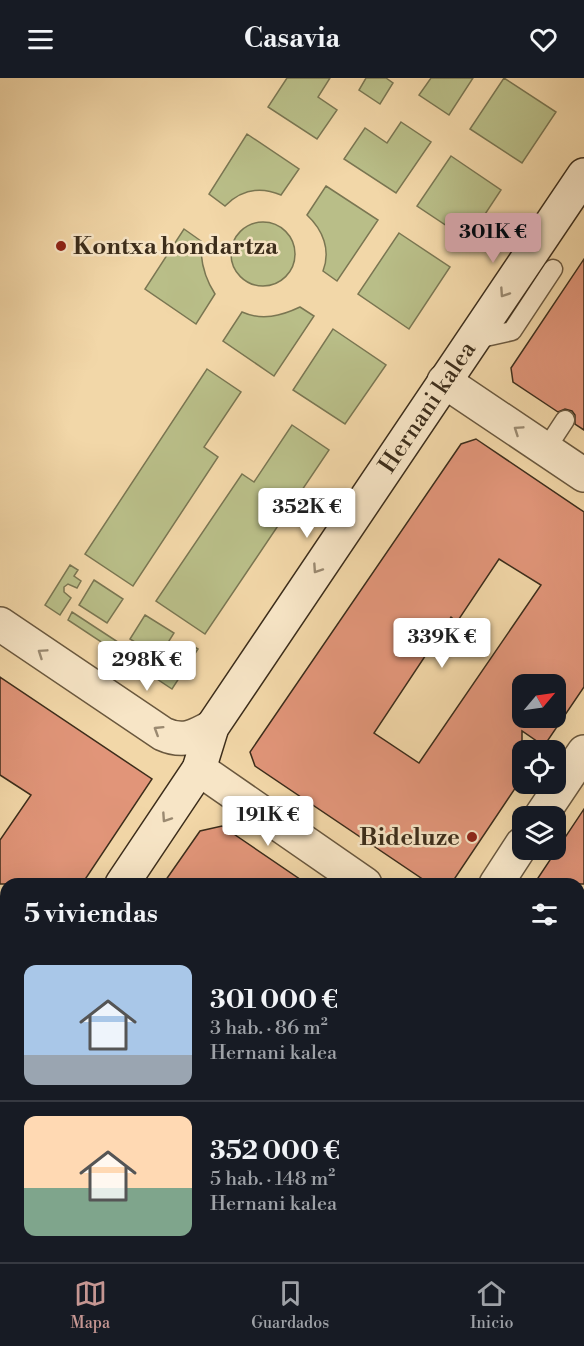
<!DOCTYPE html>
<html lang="es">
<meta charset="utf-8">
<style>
:root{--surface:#171b24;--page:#242831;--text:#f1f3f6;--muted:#9ea1a6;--line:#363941;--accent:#c59692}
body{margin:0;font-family:"Libre Bodoni",serif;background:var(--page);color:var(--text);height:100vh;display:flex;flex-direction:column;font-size:22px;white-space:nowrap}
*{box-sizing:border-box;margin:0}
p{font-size:20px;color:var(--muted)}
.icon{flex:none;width:33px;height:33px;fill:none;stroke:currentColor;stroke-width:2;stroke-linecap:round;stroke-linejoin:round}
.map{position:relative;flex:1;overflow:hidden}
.details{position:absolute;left:0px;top:800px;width:585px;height:386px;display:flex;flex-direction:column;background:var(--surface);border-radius:18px 18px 0 0;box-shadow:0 6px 24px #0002}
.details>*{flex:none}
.needle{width:39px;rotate:61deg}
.fabs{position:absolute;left:512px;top:596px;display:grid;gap:12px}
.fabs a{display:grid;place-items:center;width:54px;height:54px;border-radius:12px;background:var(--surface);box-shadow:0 6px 24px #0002;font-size:30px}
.price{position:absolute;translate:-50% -51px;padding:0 14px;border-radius:6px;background:#fff;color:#222;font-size:20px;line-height:39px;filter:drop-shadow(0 2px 3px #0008)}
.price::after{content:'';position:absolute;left:50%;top:36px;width:18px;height:14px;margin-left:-9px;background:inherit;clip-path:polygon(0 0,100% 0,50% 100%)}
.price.current{background:var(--accent);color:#111}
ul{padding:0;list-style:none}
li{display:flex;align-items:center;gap:18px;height:150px;padding:0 24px}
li+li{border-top:2px solid var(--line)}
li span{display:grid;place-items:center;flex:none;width:168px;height:120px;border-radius:12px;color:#555}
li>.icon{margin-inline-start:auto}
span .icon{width:72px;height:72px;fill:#fffc;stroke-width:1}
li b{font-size:26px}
h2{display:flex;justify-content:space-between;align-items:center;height:72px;padding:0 24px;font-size:26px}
header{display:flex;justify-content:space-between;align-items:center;height:78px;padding:0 24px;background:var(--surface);font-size:27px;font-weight:800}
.tabs{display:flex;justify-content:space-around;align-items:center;height:84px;border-top:2px solid var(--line);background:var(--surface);font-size:16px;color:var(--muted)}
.tabs a{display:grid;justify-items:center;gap:3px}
.tabs .current{color:var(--accent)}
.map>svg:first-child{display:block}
.green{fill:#b9be88;stroke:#7a7652;stroke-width:1.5}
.building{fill:#e19579;stroke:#3c2d1b;stroke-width:1.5;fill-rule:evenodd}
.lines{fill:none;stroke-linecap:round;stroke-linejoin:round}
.lane-casing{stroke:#6a583e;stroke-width:21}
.street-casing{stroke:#6a583e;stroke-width:36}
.secondary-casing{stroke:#3c2d1b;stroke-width:36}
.lane{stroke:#f7e5c6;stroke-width:18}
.street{stroke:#f7e5c6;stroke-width:33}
.secondary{stroke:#f7e5c6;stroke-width:33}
.oneway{stroke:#9a8970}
.poi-dot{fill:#8f2418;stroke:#f7e5c6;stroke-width:2}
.labels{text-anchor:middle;stroke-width:5;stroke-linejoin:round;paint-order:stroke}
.poi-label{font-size:24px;font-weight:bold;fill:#3c2d1b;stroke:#f7e5c6;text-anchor:start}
.street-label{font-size:24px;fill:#3c2d1b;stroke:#f7e5c6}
</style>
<header><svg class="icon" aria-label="menu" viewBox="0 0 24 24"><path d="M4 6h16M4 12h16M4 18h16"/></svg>Casavia<svg class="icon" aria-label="heart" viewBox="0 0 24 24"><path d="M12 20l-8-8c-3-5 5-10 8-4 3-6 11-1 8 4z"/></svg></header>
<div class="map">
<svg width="584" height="1184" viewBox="0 0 584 1184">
<rect width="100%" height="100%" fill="#f2d7a8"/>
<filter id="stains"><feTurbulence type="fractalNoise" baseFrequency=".00333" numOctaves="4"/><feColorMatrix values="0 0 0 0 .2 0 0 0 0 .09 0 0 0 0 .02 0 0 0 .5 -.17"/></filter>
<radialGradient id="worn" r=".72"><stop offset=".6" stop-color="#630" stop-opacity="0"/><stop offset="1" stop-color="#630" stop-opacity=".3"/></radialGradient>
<path class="green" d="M287,0H330L318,19L337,32L317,61L268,29Z
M366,0H386L393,5L380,26L359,12Z
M431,0H473L449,37L419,17Z
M504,0L556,34L522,85L470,51Z
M401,44L431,64L396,115L344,81L365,50L387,65Z
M247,56L299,91L281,117C260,108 241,112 225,128L209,116Z
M451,78L501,112L468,162L417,128Z
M326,108L378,142L337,203L323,193C331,172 323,152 307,137Z
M231 176a32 32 0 1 1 64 0a32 32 0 1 1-64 0Z
M184,151L201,163C200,182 204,199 215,216L196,246L145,211Z
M399,155L450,189L409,251L358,216Z
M300,229L314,238L274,298L223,263L242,234C262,243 281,238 300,229Z
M333,251L386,287L345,346L293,312Z
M207,291L241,314L204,369L218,379L133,508L85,476Z
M292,347L329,372L205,556L156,523L242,396L254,404Z
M70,487L78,492L74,498L81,503L77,510L68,506L64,509V514L71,520L60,537L45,527Z
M94,502L123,521L107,545L79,527Z
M72,534L153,587L148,595L68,542Z
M145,537L174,555L159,579L130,561Z
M190,566L198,571L172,611L157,601L178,568L186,573Z"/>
<path class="building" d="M584,181V352L575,346V337L572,333L565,331L558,334L513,304L511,290Z
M476,361L584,434V609L544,668L522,653V700L451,806H430L255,688L250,674L461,366ZM499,481L541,507L419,685L374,655L451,539L457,544ZM522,606H555V639H522Z
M0,599L152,701L82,806H0V762L31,717L0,697Z
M584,731V806H534Z
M222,748L307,806H163L200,753Z"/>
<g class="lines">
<g class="lane-casing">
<path id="lane" d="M472,262L512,253L553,191
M546,371L565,342"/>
</g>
<g class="street-casing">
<path id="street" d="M444,303L584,397
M0,546L163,656C183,665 194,659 212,649
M199,691L365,806
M541,738L584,674
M496,806L522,766
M579,952L584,955
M242,1184L245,1179"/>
</g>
<g class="secondary-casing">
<path id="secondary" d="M122,806L199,691L212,649L584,97
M0,987L6,979
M0,1145L6,1149
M50,1179L58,1184"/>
</g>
<use href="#lane" class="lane"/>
<use href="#street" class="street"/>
<use href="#secondary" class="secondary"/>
</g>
<defs><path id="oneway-chevron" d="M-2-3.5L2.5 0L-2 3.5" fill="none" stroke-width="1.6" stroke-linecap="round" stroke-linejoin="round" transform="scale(1.5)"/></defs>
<g class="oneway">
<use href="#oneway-chevron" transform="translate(504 215) rotate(124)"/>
<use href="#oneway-chevron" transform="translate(518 352) rotate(-146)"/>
<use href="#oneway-chevron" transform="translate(317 491) rotate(124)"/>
<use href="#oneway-chevron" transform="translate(42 575) rotate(-146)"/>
<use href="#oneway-chevron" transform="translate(158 652) rotate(-148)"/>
<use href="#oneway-chevron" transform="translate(166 740) rotate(124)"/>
</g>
<g class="poi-dot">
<circle cx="61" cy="168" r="6"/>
<circle cx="472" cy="759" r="6"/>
</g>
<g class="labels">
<g class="poi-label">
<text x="73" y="176">Kontxa hondartza</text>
<text x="460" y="767" text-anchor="end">Bideluze</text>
</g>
<g class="street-label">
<text transform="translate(427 329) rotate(-56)" y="8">Hernani kalea</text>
</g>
</g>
<rect width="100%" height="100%" filter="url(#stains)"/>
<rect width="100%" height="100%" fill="url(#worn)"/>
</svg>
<div class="fabs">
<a><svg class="needle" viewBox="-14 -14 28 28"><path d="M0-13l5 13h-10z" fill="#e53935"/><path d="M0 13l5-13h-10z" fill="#9ea1a6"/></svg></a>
<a><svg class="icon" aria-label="locate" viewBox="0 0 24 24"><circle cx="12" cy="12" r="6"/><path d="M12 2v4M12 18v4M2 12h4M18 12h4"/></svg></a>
<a><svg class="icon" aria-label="layers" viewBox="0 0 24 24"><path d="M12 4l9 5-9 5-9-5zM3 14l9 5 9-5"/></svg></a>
</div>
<b class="price current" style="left:493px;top:186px">301K €</b>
<b class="price" style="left:307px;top:461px">352K €</b>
<b class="price" style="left:442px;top:591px">339K €</b>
<b class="price" style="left:147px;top:614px">298K €</b>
<b class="price" style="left:268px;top:769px">191K €</b>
<section class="details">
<h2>5 viviendas<svg class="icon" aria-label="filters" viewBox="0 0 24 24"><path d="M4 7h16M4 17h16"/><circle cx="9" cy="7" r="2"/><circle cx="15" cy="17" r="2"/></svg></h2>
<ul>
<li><span style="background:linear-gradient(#a9c7e8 75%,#9aa5b1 0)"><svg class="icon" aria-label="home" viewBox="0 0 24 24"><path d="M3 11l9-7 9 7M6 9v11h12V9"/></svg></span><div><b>301 000 €</b><p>3 hab. · 86 m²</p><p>Hernani kalea</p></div></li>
<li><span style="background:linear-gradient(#ffd9b3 60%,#7fa58c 0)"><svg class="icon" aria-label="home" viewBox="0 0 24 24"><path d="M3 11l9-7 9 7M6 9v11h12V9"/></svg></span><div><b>352 000 €</b><p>5 hab. · 148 m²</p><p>Hernani kalea</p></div></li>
</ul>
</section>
</div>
<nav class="tabs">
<a class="current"><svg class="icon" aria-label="map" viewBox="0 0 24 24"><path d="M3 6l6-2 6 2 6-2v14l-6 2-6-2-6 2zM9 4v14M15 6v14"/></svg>Mapa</a>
<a><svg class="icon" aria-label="saved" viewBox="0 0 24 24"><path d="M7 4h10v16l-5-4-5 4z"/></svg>Guardados</a>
<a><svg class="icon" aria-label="home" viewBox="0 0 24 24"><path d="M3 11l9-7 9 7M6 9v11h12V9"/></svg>Inicio</a>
</nav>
